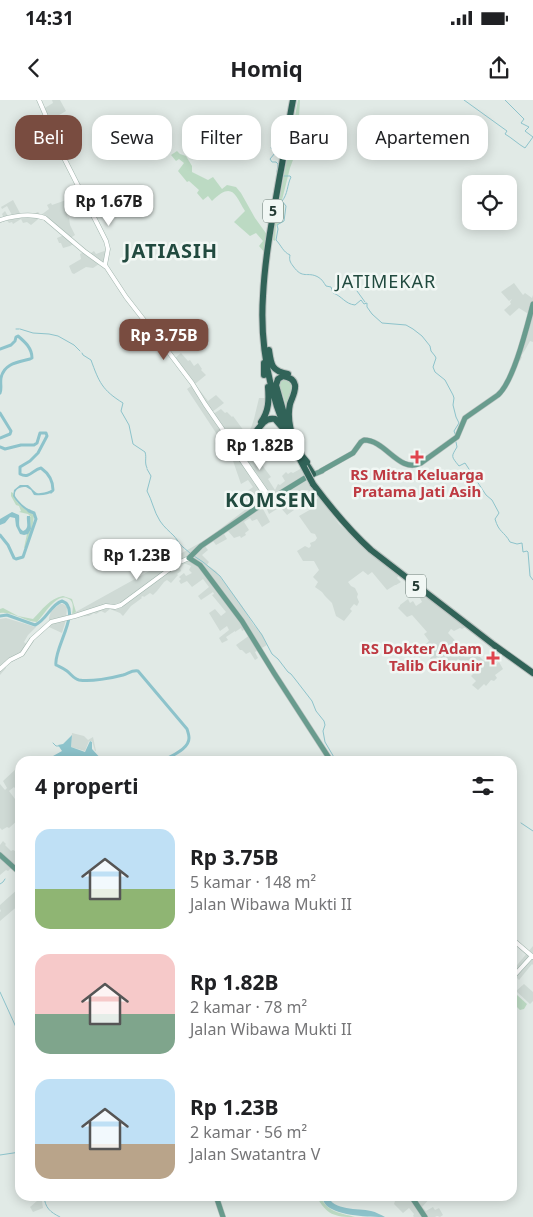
<!DOCTYPE html>
<html lang="id">
<meta charset="utf-8">
<style>
:root{--surface:#fff;--page:#f6f6f6;--text:#202124;--muted:#757577;--accent:#794c40}
body{margin:0;font-family:"Noto Sans",sans-serif;background:var(--page);color:var(--text);height:100vh;display:flex;flex-direction:column;font-size:19px;white-space:nowrap}
*{box-sizing:border-box;margin:0}
p{font-size:16px;color:var(--muted)}
.icon{flex:none;width:28px;height:28px;fill:none;stroke:currentColor;stroke-width:2;stroke-linecap:round;stroke-linejoin:round}
.map{position:relative;flex:1;overflow:hidden}
.panel{position:absolute;left:15px;top:656px;width:502px;height:445px;display:flex;flex-direction:column;background:var(--surface);border-radius:15px;box-shadow:0 2px 12px #0003}
.panel>*{flex:none}
.guide{position:absolute;left:15px;top:15px;width:504px;height:45px;display:flex;gap:10px}
.buttons{position:absolute;left:462px;top:75px;display:grid;gap:10px}
.buttons a{display:grid;place-items:center;width:55px;height:55px;border-radius:10px;background:var(--surface);box-shadow:0 2px 12px #0003;font-size:25px}
.price{position:absolute;translate:-50% -42px;padding:0 11px;border-radius:10px;background:#fff;color:#222;font-size:16px;line-height:32px;filter:drop-shadow(0 1px 2px #0008)}
.price::after{content:'';position:absolute;left:50%;top:30px;width:15px;height:11px;margin-left:-8px;background:inherit;clip-path:polygon(0 0,100% 0,50% 100%)}
.price.selected{background:var(--accent);color:#fff}
ul{padding:0;list-style:none}
li{display:flex;align-items:center;gap:15px;height:125px;padding:0 20px}
li span{display:grid;place-items:center;flex:none;width:140px;height:100px;border-radius:15px;color:#555}
li>.icon{margin-inline-start:auto}
span .icon{width:60px;height:60px;fill:#fffc;stroke-width:1}
li b{font-size:21px}
h2{display:flex;justify-content:space-between;align-items:center;height:60px;padding:0 20px;font-size:21px}
.tag{padding:0 18px;border-radius:15px;background:var(--surface);box-shadow:0 2px 12px #0003;font-size:18px;line-height:45px}
.tag.selected{background:var(--accent);color:#fff}
.status{display:flex;justify-content:space-between;align-items:center;height:35px;padding:0 25px;background:var(--surface);direction:ltr}
.status svg{height:14px;fill:currentColor}
header{display:flex;justify-content:space-between;align-items:center;height:65px;padding:0 20px;background:var(--surface);font-size:22px;font-weight:700}
.map>svg:first-child{display:block}
.built{fill:#cfdad5}
.green{fill:#bcdac3}
.water{fill:#8dc3cb}
.lines{fill:none;stroke-linecap:round;stroke-linejoin:round}
.stream{stroke:#8dc3cb;stroke-width:1}
.river{stroke:#8dc3cb;stroke-width:3}
.secondary-casing{stroke:#a1b5ad;stroke-width:5}
.primary-casing{stroke:#bdc4c2;stroke-width:6}
.highway-casing{stroke:#bdc4c2;stroke-width:8}
.secondary{stroke:#fff;stroke-width:4}
.primary{stroke:#699c8e;stroke-width:5}
.highway{stroke:#316358;stroke-width:6}
.highway-bridge-casing{stroke:#bdc4c2;stroke-width:8;stroke-linecap:butt}
.highway-bridge{stroke:#316358;stroke-width:6}
.health-dot{fill:#e0444e;stroke:#f1f7f4;stroke-width:2}
.labels{text-anchor:middle;stroke-width:5;stroke-linejoin:round;paint-order:stroke}
.shield{fill:#f1f7f4;stroke:#61736d;stroke-width:1}
.shield-label{font-size:14px;font-weight:bold;fill:#233a33}
.health-label{font-size:15px;font-weight:bold;fill:#be3a42;stroke:#f1f7f4}
.quarter-label{font-size:18px;letter-spacing:1px;fill:#214a3f;stroke:#f1f7f4}
.district-label{font-size:20px;font-weight:bold;letter-spacing:1px;fill:#214a3f;stroke:#f1f7f4}
</style>
<div class="status"><b>14:31</b><svg viewBox="0 0 49 12"><path d="M0 12V9h3v3zM5 12V6h3v6zM10 12V3h3v9zM15 12V0h3v12zM26 1h20v11H26zM47 4h2v5h-2z"/></svg></div>
<header><svg class="icon" aria-label="back" viewBox="0 0 24 24"><path d="M15 5l-7 7 7 7"/></svg>Homiq<svg class="icon" aria-label="share" viewBox="0 0 24 24"><path d="M12 15V3M7 8l5-5 5 5M5 13v7h14v-7"/></svg></header>
<div class="map">
<svg width="533" height="1117" viewBox="0 0 533 1117">
<rect width="100%" height="100%" fill="#e1eae6"/>
<path class="built" d="M52,0H60L66,11L49,21L43,9L53,3Z
M119,27L123,31L125,30L131,42L123,45L115,29Z
M44,37L47,42L55,39L60,49L53,53L52,51L49,53L45,46L37,50L34,45Z
M69,99L73,106L71,108L72,112L67,115L68,118L69,117L70,125L75,135L69,139L75,143L70,146L63,148L61,143H59L57,138L64,135L42,116L31,125L27,122L23,123L21,119L13,124L12,122L9,123L7,120L0,123V117L1,119L4,118L2,114L5,111L9,118L13,117L7,106L2,109L1,107L13,100L21,115H31L38,112L41,115L49,109L47,105L51,103L52,105Z
M107,150L103,167L99,164L93,168L86,167L74,174L72,173L69,166L81,159L80,154L84,152L88,155L94,151L96,154Z
M514,183L523,195L525,193L532,198L533,195V242L530,241L525,250L521,256L522,257L520,261L517,259L530,215L519,208L510,216L504,210L511,204L510,202L512,199L509,201L501,192Z
M181,253L188,261L190,260L194,266L198,263L202,269L201,270L206,275L195,284L208,301L216,295L224,303L212,312L213,314L221,309L225,313L227,312L232,317L233,316L244,331L246,329L248,331L251,328L254,319L259,298H268L265,315L253,331L262,339L260,343L250,348L258,361H259L271,377L268,379L275,390L278,384L280,385L285,381L282,376L286,372L288,374L291,372L293,373L302,368L318,393L312,396L308,390L305,391L304,390H302L288,398L294,410L287,415L280,407L269,414L266,407L263,409L270,422L262,427L257,419L252,421L250,418L244,422L249,430L245,433L246,435L241,438L240,436L234,438L228,431L224,434L227,439L216,445L213,441L205,446L208,450L202,455L209,462L207,465L216,471L242,506L253,524L262,534L267,545L255,552L258,558L255,560L250,552L246,554L242,550H240L236,545L250,535L246,529L242,531L241,528L235,532V531L226,537L228,540L222,543L219,538L229,530L227,526L220,531L209,513L215,509L221,516L226,512L212,495L214,494L213,492L201,500L198,496L209,487L203,479L192,487L187,481L181,484L179,481L181,479L179,477L184,473L186,476L192,473L189,470L191,466L186,464H184L180,468L181,471L177,474L178,475L171,483L167,480L164,482L157,491L153,495L150,493L144,497L143,496L141,497L142,498L131,506L123,516L120,513L110,509L105,513L101,511L96,514L94,513L89,516L72,517V514L207,439L250,406L243,394L253,387L248,380L241,384L232,358L224,346L219,349L215,343L220,339L187,289L194,284L175,258Z
M320,397L339,424L365,448L399,475L397,478L401,482L396,485H395L387,490L372,472L368,475L363,471L348,482L351,486L355,488L358,494L357,497L359,502L357,506L354,504L350,509L352,511L344,521L336,516L332,503L325,496L322,492L315,487L318,482L313,477L319,470L314,461H303L297,451L305,446L309,448L311,446L310,443L315,441L317,438L315,434L311,433L299,416L313,408L311,403Z
M423,494L466,527L462,529L460,528L454,531L451,529L448,533L471,557L476,553L484,561L487,558V557L490,554L492,556L496,552L500,557L497,559L498,561L497,563L494,561L492,562L489,559H488L494,566L499,562L503,569L495,575L497,578L494,581L491,580L486,586L484,584L478,590L472,585L476,581L471,576L473,574L467,567L461,573L457,570L463,563L458,559L449,568L444,564L447,561L443,559L441,560L437,557L435,559L436,560L434,563L433,562V561L430,559L433,554L427,548L428,547L426,544L429,541L424,534L427,532L412,515L407,517L398,508L400,506V505L408,499L410,503L413,501L416,506L422,502L419,496Z
M60,504H63L67,507L66,520L62,533L49,527V518L51,511Z
M6,518L29,525L35,527L37,526L28,535L24,542L29,546L23,555L5,566L6,568L0,575V519Z
M72,633L84,636L88,640L93,637L96,651H95L92,641H89L85,651L71,647Z
M17,668L20,671V692L19,693L14,687L9,691L15,699L20,704V711L19,712L20,715L17,717L18,720L9,728L7,727L2,730L0,728V684L5,690L7,688L3,681Z
M3,741L6,744L5,745L11,751L13,750L15,751L17,750L20,753V771L14,765L8,771L6,770L0,775V745Z
M19,788L20,789V804L0,821V812L1,811L0,809V805Z
M533,846V865L532,864L519,880L515,876L513,878V870Z
M524,884L533,892V901L530,904L516,891Z
M400,1096H432L422,1107L426,1111L433,1107L435,1110L439,1108L443,1115L440,1117L437,1116L435,1117H414L413,1116L414,1114L409,1108L403,1113L394,1104L395,1101Z
M37,1101H42L43,1108L33,1112L30,1107Z"/>
<path class="green" d="M298,0H300L298,36L294,57L290,68L282,100L284,106L283,122L276,125L275,141L273,140L275,124Z
M177,51L180,54L186,56L192,66V72L208,80L213,77L222,89L227,85L236,87L241,93L255,118L268,136L265,153L259,146L263,141L256,133L250,136L234,122L245,111C235,94 232,81 212,101L208,96L203,100L197,93L199,90L189,81L187,82L178,71L184,63L179,59L176,61L171,55Z
M282,277L294,284L287,309L283,295L278,287Z
M273,332L276,336L280,334L286,340L283,341L280,343L281,345L280,348L278,346L276,347L273,343L271,344L269,341L266,343L264,340L268,336L270,335Z
M11,392L13,393C15,404 25,409 34,415C33,426 30,437 27,447L24,448L27,434L31,429L30,417H31L28,414L19,412L21,411L19,406L16,405L11,396Z
M63,496L72,499L76,512L72,514C73,509 74,502 69,499C57,491 44,515 37,522C25,522 13,511 0,513V509L3,508L18,516L33,519C42,510 50,498 63,496Z
M515,895H517L527,904L524,909L520,910L513,903V898Z
M316,1096H320C327,1112 340,1113 355,1117C334,1117 327,1115 316,1096Z"/>
<path class="water" d="M20,385H28C31,387 34,392 37,393C41,394 49,391 52,390L54,391C49,395 41,396 34,395L31,390L26,387C20,387 14,389 15,396C18,401 25,408 31,410V413C23,409 17,403 13,396L14,390Z
M12,412L19,415C20,421 17,427 23,431C30,428 26,422 27,416H30L31,429L28,434L24,435L20,434L16,426L15,418L10,417L5,423L0,425V419Z
M72,635L71,647L85,652L90,641L92,642V649L103,661H86L82,656L63,661L53,656L62,651L58,645L63,644Z
M321,1096H328C333,1111 358,1108 371,1111C376,1112 381,1115 385,1117C370,1117 339,1116 327,1106C324,1103 323,1100 321,1096Z"/>
<g class="lines">
<path class="stream" d="M464,0L507,31L505,34C512,38 518,44 525,48L533,37
M505,0L524,19L521,23L529,27L525,31L533,37
M271,48L275,50V53L270,59L272,62H276L278,64L277,72
M284,76H290L291,77C287,85 288,94 282,101L286,106L284,121L277,125L278,129L276,140C281,145 283,152 290,155C289,160 290,162 293,166C303,180 307,171 318,177C322,179 324,183 326,186L331,187L333,193C342,196 345,204 355,205L361,200L364,204L367,203V207L372,214L382,223L406,225L413,229L422,236L430,246L431,251L435,256L436,258L433,267L435,272L445,280L453,295L454,298L453,305L456,317L459,323L454,331L456,336
M357,191L365,202
M16,229H19
M20,229L33,233L49,234L58,236L74,245L80,251
M82,253L83,255L91,260C99,282 102,290 123,303L121,311L129,325L133,344L145,352C147,358 144,362 147,368
M456,342L457,347C451,357 451,356 459,366L465,363L486,395L492,400L499,413L495,419C499,433 504,431 510,442L517,444L522,443L523,452L527,451L528,452L530,476L533,480
M147,369L151,376L147,391C152,400 154,412 160,421C164,427 169,431 174,436C176,438 177,440 179,443C182,447 187,450 191,454
M194,456L203,462L220,476L262,535L272,554L278,559L288,572L291,574L295,579L312,601L316,611L324,621L325,625L323,631L325,642L335,659L337,660
M53,643L56,646H59
M521,723L533,731
M0,784L3,782L5,779
M0,892L20,936
M0,1055L20,1052
M44,1096C45,1108 50,1112 60,1117"/>
<path class="river" d="M0,249L11,245L15,241L16,237L18,236C25,242 32,248 32,258L30,259C19,262 4,263 1,278C0,283 2,289 0,293
M0,313L11,331L10,334L0,338
M0,347L5,349L21,345H34L37,343L40,333H46L47,336L38,353L30,361L20,367V374C30,379 32,370 41,368C48,373 53,381 53,390L51,392
M0,435L8,445L14,458L16,459L23,457L36,419L34,413L29,411
M0,516L7,515L35,525C47,520 50,505 62,501C83,509 53,549 56,565C60,567 63,568 67,571C71,574 74,579 79,580C91,582 112,578 123,575C129,573 132,570 138,571L187,629C188,632 189,635 189,638C189,648 175,654 168,658L166,661"/>
<g class="secondary-casing">
<path id="secondary" d="M39,0L64,58L106,141L108,149L105,165L126,197L161,242L192,283L205,304L232,343L235,349
M0,120C13,116 31,113 45,118L84,151L106,167
M235 349a3 3 0 1 1 6 0a3 3 0 1 1-6 0Z
M236,352L270,402
M240,354L269,396L273,397
M0,569L10,560L22,554L32,539L51,522L75,516L106,506L115,507L121,505L178,463L189,458
M512,839L533,857
M512,878L532,856"/>
</g>
<g class="primary-casing">
<path id="primary" d="M321,371L353,353L361,342L364,340C386,340 399,374 421,363L457,337L465,318L498,295C514,281 527,226 533,204
M322,371L305,378L261,405L201,446L189,458L200,465L242,521L274,573L331,661
M0,755L20,773
M216,1096L223,1117
M411,1096L425,1117"/>
</g>
<g class="highway-casing">
<path id="highway" d="M293,0C288,25 285,50 280,75C273,115 265,155 263,196C259,255 274,316 304,367
M269,250C271,264 271,271 288,274
M264,263V275
M261,322C269,311 269,300 268,287
M288,328L276,285L278,279L283,276C289,277 294,279 295,285C296,291 292,298 290,304C287,317 290,330 295,343
M294,338L302,356L307,362
M241,349L263,323C267,319 270,318 275,319L281,326
M304,360L313,374
M313,384C331,408 349,430 371,450L494,545L533,573"/>
</g>
<use href="#secondary" class="secondary"/>
<use href="#primary" class="primary"/>
<use href="#highway" class="highway"/>
<g class="highway-bridge-casing">
<path id="highway-bridge" d="M304,367L313,384"/>
</g>
<use href="#highway-bridge" class="highway-bridge"/>
</g>
<g class="health-dot">
<path d="M414.5 349.5h5v5h5v5h-5v5h-5v-5h-5v-5h5z"/>
<path d="M490.5 550.5h5v5h5v5h-5v5h-5v-5h-5v-5h5z"/>
</g>
<g class="labels">
<g class="shield">
<rect x="263" y="99.5" width="20" height="23" rx="4"/>
<rect x="406" y="474.5" width="20" height="23" rx="4"/>
</g>
<g class="shield-label">
<text x="273" y="116">5</text>
<text x="416" y="491">5</text>
</g>
<g class="health-label">
<text x="417" y="380">RS Mitra Keluarga<tspan x="417" dy="17">Pratama Jati Asih</tspan></text>
<text x="482" y="554" text-anchor="end">RS Dokter Adam<tspan x="482" dy="17">Talib Cikunir</tspan></text>
</g>
<g class="quarter-label">
<text x="386" y="188">JATIMEKAR</text>
</g>
<g class="district-label">
<text x="171" y="158">JATIASIH</text>
<text x="271" y="407">KOMSEN</text>
</g>
</g>
</svg>
<div class="buttons">
<a><svg class="icon" aria-label="locate" viewBox="0 0 24 24"><circle cx="12" cy="12" r="6"/><path d="M12 2v4M12 18v4M2 12h4M18 12h4"/></svg></a>
</div>
<b class="price" style="left:109px;top:127px">Rp 1.67B</b>
<b class="price selected" style="left:164px;top:261px">Rp 3.75B</b>
<b class="price" style="left:260px;top:371px">Rp 1.82B</b>
<b class="price" style="left:137px;top:481px">Rp 1.23B</b>
<div class="guide">
<a class="tag selected">Beli</a>
<a class="tag">Sewa</a>
<a class="tag">Filter</a>
<a class="tag">Baru</a>
<a class="tag">Apartemen</a>
</div>
<section class="panel">
<h2>4 properti<svg class="icon" aria-label="filters" viewBox="0 0 24 24"><path d="M4 7h16M4 17h16"/><circle cx="9" cy="7" r="2"/><circle cx="15" cy="17" r="2"/></svg></h2>
<ul>
<li><span style="background:linear-gradient(#bfe0f5 60%,#8fb573 0)"><svg class="icon" aria-label="home" viewBox="0 0 24 24"><path d="M3 11l9-7 9 7M6 9v11h12V9"/></svg></span><div><b>Rp 3.75B</b><p>5 kamar · 148 m²</p><p>Jalan Wibawa Mukti II</p></div></li>
<li><span style="background:linear-gradient(#f6c9c9 60%,#7fa58c 0)"><svg class="icon" aria-label="home" viewBox="0 0 24 24"><path d="M3 11l9-7 9 7M6 9v11h12V9"/></svg></span><div><b>Rp 1.82B</b><p>2 kamar · 78 m²</p><p>Jalan Wibawa Mukti II</p></div></li>
<li><span style="background:linear-gradient(#bfe0f5 65%,#b9a48a 0)"><svg class="icon" aria-label="home" viewBox="0 0 24 24"><path d="M3 11l9-7 9 7M6 9v11h12V9"/></svg></span><div><b>Rp 1.23B</b><p>2 kamar · 56 m²</p><p>Jalan Swatantra V</p></div></li>
</ul>
</section>
</div>
